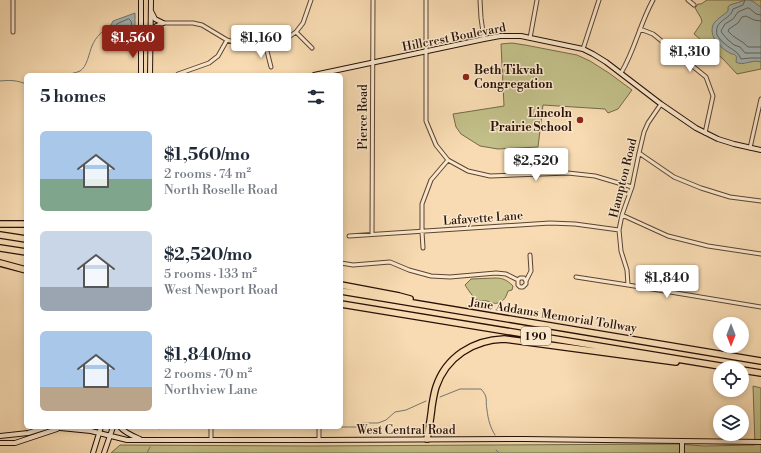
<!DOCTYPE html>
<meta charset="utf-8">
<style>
:root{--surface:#fff;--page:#f2f2f3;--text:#1f2937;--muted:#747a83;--accent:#8f2418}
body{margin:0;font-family:"Libre Bodoni",serif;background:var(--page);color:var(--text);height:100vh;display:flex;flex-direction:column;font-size:15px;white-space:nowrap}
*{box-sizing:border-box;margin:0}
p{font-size:13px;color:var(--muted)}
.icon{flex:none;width:22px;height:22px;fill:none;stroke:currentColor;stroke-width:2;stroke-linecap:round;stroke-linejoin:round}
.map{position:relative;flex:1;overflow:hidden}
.panel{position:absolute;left:24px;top:73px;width:319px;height:356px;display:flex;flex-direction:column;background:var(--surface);border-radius:6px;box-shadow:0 2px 6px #0003}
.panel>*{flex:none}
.needle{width:26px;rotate:180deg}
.fabs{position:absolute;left:713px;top:317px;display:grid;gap:8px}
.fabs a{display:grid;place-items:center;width:36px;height:36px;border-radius:50%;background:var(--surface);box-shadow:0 2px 6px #0003;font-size:20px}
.price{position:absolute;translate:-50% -34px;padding:0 9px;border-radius:4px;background:#fff;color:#222;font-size:13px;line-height:26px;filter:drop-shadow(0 1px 2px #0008)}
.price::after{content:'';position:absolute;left:50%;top:24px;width:12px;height:9px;margin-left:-6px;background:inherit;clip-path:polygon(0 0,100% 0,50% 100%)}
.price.current{background:var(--accent);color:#fff}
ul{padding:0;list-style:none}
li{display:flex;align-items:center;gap:12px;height:100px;padding:0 16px}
li span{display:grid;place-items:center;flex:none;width:112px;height:80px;border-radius:6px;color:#555}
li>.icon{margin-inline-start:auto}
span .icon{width:48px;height:48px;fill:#fffc;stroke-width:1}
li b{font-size:17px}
h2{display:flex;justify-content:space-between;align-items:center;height:48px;padding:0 16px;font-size:17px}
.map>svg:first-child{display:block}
.green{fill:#c2bf89;stroke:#756848}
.water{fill:#a3b8b8;stroke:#727571}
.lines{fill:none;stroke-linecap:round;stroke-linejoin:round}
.shore{stroke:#666460;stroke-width:1}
.stream{stroke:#727571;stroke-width:1}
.street-casing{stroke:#5c4332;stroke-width:5}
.secondary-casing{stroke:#281007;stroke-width:6}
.highway-casing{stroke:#281007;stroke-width:8}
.street{stroke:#fae8cd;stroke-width:3}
.secondary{stroke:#fae8cd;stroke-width:4}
.highway{stroke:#f8dbb2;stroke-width:5.5}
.poi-dot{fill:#8f2418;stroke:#fae8cd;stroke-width:1.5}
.labels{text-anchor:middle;stroke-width:3;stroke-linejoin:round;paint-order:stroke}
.shield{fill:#fae8cd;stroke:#675142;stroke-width:1}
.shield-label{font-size:11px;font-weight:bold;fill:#281007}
.street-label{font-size:12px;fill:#281007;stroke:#fae8cd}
.poi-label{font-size:12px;font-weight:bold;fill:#281007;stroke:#fae8cd;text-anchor:start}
</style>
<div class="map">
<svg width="761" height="453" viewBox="0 0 761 453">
<rect width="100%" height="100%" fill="#f8dbb2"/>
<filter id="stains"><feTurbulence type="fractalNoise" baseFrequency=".005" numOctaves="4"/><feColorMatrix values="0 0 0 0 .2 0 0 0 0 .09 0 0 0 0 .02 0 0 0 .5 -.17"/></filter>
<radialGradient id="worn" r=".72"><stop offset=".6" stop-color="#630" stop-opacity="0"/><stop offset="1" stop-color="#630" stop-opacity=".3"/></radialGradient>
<path class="green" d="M707,0H761V69L737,74L723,59L694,34L702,22L701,18L695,8L698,4H701Z
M512,43L525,45L577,55L590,61L609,73L632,90L618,109L608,113L605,109L543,105L538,147L498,149L480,146L461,134L456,127L453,114L504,106L501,44Z
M495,278C503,278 507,280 513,286L512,290L508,291C506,298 502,305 492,303C488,302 491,302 487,301C483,300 480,302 477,300C474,299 467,288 465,285L471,279Z
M753,386L761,388V453H111L120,445L310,446L677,444L704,446L755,445Z"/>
<path class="water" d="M746,0C754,0 754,3 761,7V62C757,61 754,61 750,62C744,63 742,65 736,62C736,60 737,58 736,56C734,53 733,55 730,53C720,48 707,35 714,23C718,18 724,15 728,11V7L730,5Z
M135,13V35L126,31L117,33L110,27L113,21Z"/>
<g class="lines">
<path class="shore" d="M745,0L743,5L733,9C730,21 714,19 717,35C719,38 722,42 725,44C733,51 737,50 741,59L750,58H761
M761,15L756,14L749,8H747L738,12L733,19L725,24L721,31L722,33L727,39L734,45L740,47L745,53H761
M129,19L131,21L132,26L131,27H126L119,29L116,26L117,24Z
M761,21L754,20L746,16L742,17L738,23L729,29L728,31C733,38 742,40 748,47H761"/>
<path class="stream" d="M64,75C69,74 76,73 80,71C87,67 89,53 92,46C96,36 103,31 111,25
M0,81C9,80 17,80 26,84
M440,397L460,389H481C489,398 485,400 487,410C488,419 490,427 495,435
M186,427H189
M303,427H314
M326,427H332
M341,427H357L362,423H378L386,420L395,412L406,410L426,401
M160,429L162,427
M496,450L499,453
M147,453L150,447"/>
<g class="street-casing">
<path id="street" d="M426,0V121L436,145L448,160L468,171L490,176L568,173L595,176L632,187
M480,0L481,18L484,39
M688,0L694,5
M163,23H193L202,25L227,40L252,47H266L283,41L296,32L303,23L311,0
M640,29L653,34L706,77L713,96L705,133
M13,32V0
M296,32L312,48
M530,38L537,0
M266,47L271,67
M583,49L599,0
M621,73C635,50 640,23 653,0
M178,74L209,63L218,56L227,40
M750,148L761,99
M639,153L674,177L701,188L730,197L761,201
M622,215L668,236L708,246L761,254
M372,234L373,0
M349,236L550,223L575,224L619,230
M423,248L422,232V204L431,180L448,160
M341,263L353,265L390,262L409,270L431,276L450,277L496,273L506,274L518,280L520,278H524L526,281V284L523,287H520L518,285V280
M576,277L628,285L761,307
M526,281L531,271L530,255
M628,285L627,270L621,251L619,230L622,215L632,187L639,153L644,132L648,123L661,104
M319,427V440
M211,440V427"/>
</g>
<g class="secondary-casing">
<path id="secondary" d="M151,11L155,19L163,23
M150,29L163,23
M141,75V0
M150,75L151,0
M314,75L484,39L500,36H521L583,49L593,54L606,62L661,104L696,128L718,139L734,144L761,150
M50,427L91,431L127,440H319L524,439L761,442
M120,427C125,433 133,436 140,439
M0,436L28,433L47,427
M682,441V453
M0,443H15L57,429
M93,453L101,427
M104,453L113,427"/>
</g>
<g class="highway-casing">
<path id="highway" d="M0,224H26
M0,235L26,239
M0,248L26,252
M0,263L26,270
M341,285L399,296L410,299
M341,291L761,361
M341,304L732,368
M742,370L761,373
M427,439C429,428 431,417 432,406C433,400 434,393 436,387C446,357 473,340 504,339L676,362"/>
</g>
<use href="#street" class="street"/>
<use href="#secondary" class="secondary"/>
<use href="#highway" class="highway"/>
</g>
<g class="poi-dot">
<circle cx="466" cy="77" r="4"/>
<circle cx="580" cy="120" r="4"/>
</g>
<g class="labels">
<rect class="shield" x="521" y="327" width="30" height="18" rx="3"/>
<g class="shield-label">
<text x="536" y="340">I 90</text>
</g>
<g class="street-label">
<text transform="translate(454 37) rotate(-11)" y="4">Hillcrest Boulevard</text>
<text transform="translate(363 117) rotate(-90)" y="4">Pierce Road</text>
<text transform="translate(623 178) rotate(-76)" y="4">Hampton Road</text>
<text transform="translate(483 218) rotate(-4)" y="4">Lafayette Lane</text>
<text transform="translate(553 315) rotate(9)" y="4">Jane Addams Memorial Tollway</text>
<text x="406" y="434">West Central Road</text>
</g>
<g class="poi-label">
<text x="474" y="74">Beth Tikvah<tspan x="474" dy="14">Congregation</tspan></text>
<text x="572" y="117" text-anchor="end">Lincoln<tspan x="572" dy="14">Prairie School</tspan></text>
</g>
</g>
<rect width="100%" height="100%" filter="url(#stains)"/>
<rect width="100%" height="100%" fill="url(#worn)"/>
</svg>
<div class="fabs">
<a><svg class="needle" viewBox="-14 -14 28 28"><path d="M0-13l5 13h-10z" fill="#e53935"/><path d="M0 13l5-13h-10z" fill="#747a83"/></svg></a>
<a><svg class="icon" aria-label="locate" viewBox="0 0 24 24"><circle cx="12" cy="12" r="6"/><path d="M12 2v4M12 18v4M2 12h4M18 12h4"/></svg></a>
<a><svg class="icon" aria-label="layers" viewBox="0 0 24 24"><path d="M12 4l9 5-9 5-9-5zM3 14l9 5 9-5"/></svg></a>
</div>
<b class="price current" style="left:133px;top:59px">$1,560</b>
<b class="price" style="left:261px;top:59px">$1,160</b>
<b class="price" style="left:690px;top:73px">$1,310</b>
<b class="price" style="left:536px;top:182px">$2,520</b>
<b class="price" style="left:667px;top:299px">$1,840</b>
<section class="panel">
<h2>5 homes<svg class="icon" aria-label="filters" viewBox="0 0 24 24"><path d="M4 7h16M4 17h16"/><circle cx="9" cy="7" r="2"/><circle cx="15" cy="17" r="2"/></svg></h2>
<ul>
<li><span style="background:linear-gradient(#a9c7e8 60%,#7fa58c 0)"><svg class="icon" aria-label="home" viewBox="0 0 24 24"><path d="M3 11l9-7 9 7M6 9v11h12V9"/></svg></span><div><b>$1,560/mo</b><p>2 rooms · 74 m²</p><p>North Roselle Road</p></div></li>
<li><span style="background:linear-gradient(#c9d6e8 70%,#9aa5b1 0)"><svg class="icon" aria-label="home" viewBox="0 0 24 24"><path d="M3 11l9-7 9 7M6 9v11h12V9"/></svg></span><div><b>$2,520/mo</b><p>5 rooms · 133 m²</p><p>West Newport Road</p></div></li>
<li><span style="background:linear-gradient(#a9c7e8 70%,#b9a48a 0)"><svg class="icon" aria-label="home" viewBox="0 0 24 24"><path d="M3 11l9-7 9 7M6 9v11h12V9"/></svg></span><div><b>$1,840/mo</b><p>2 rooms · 70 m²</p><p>Northview Lane</p></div></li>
</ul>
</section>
</div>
